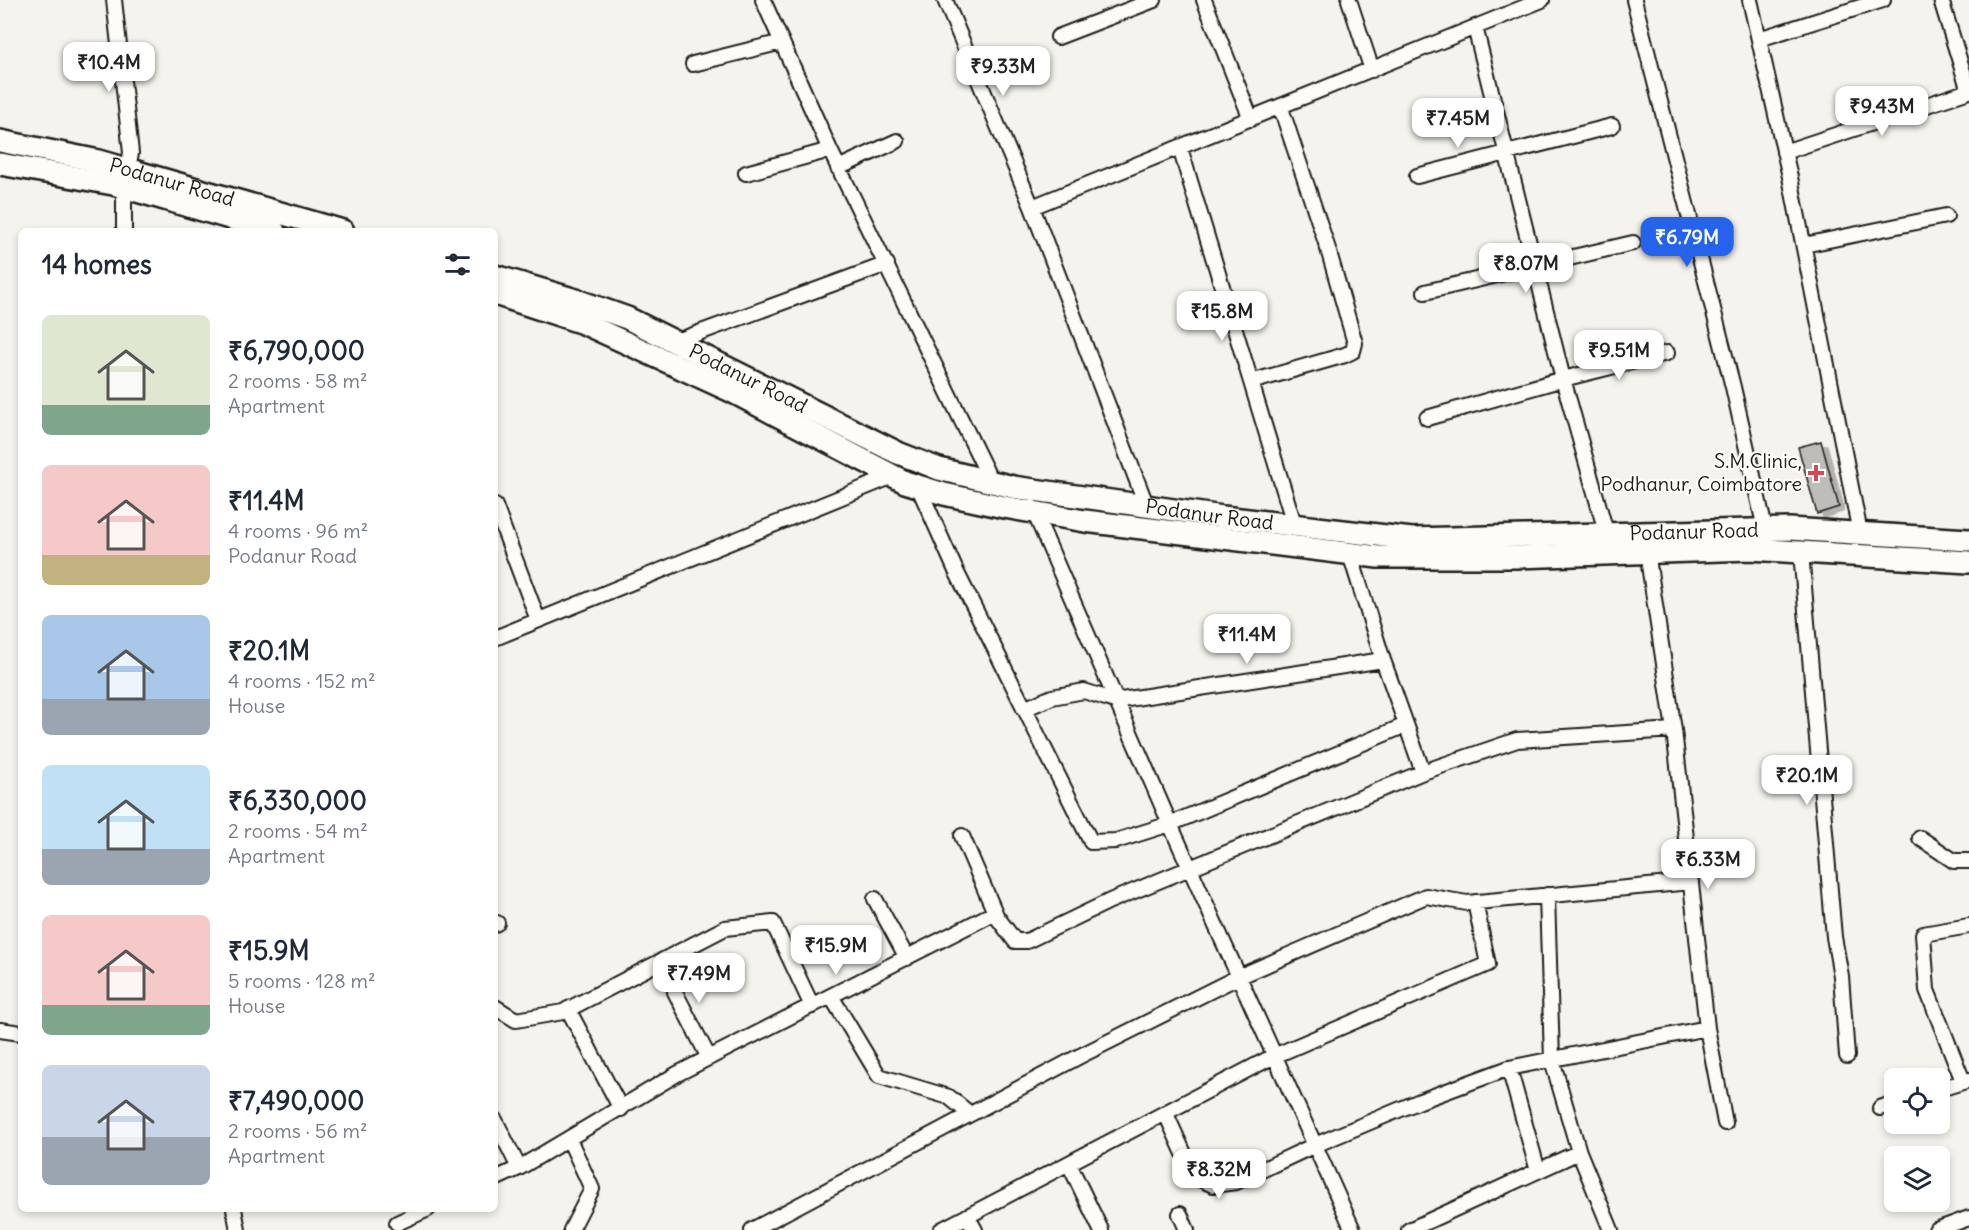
<!DOCTYPE html>
<meta charset="utf-8">
<style>
:root{--surface:#fff;--page:#f2f2f3;--text:#1f2937;--muted:#747a83;--accent:#2563eb}
body{margin:0;font-family:Delius,sans-serif;background:var(--page);color:var(--text);height:100vh;display:flex;flex-direction:column;font-size:22px;white-space:nowrap}
*{box-sizing:border-box;margin:0}
p{font-size:20px;color:var(--muted)}
.icon{flex:none;width:33px;height:33px;fill:none;stroke:currentColor;stroke-width:2;stroke-linecap:round;stroke-linejoin:round}
.map{position:relative;flex:1;overflow:hidden}
.side{position:absolute;left:18px;top:228px;width:480px;height:984px;display:flex;flex-direction:column;background:var(--surface);border-radius:9px;box-shadow:0 3px 9px #0003}
.side>*{flex:none}
.tools{position:absolute;left:1884px;top:1068px;display:grid;gap:12px}
.tools a{display:grid;place-items:center;width:66px;height:66px;border-radius:9px;background:var(--surface);box-shadow:0 3px 9px #0003;font-size:30px}
.price{position:absolute;translate:-50% -51px;padding:0 14px;border-radius:12px;background:#fff;color:#222;font-size:20px;line-height:39px;filter:drop-shadow(0 2px 3px #0008)}
.price::after{content:'';position:absolute;left:50%;top:36px;width:18px;height:14px;margin-left:-9px;background:inherit;clip-path:polygon(0 0,100% 0,50% 100%)}
.price.on{background:var(--accent);color:#fff}
ul{padding:0;list-style:none}
li{display:flex;align-items:center;gap:18px;height:150px;padding:0 24px}
li span{display:grid;place-items:center;flex:none;width:168px;height:120px;border-radius:9px;color:#555}
li>.icon{margin-inline-start:auto}
span .icon{width:72px;height:72px;fill:#fffc;stroke-width:1}
li b{font-size:26px}
h2{display:flex;justify-content:space-between;align-items:center;height:72px;padding:0 24px;font-size:26px}
.map>svg:first-child{display:block}
.building{fill:#bebdba;stroke:#1c1c1c;stroke-width:1.5;filter:url(#shadow)}
.lines{fill:none;stroke-linecap:round;stroke-linejoin:round}
.minor-casing{stroke:#1c1c1c;stroke-width:18}
.primary-casing{stroke:#1c1c1c;stroke-width:26}
.minor{stroke:#fdfcf7;stroke-width:14}
.primary{stroke:#fdfcf7;stroke-width:21}
.poi-dot{fill:#d1495b;stroke:#fdfcf7;stroke-width:2}
.labels{text-anchor:middle;stroke-width:4.5;stroke-linejoin:round;paint-order:stroke}
.street-label{font-size:20px;fill:#1c1c1c;stroke:#fdfcf7}
.poi-label{font-size:20px;fill:#1c1c1c;stroke:#fdfcf7;text-anchor:end}
</style>
<div class="map">
<svg width="1969" height="1230" viewBox="0 0 1969 1230">
<defs>
<filter id="shadow"><feDropShadow dx="6" dy="4" stdDeviation="0" flood-color="#0004"/></filter>
</defs>
<rect width="100%" height="100%" fill="#f4f3ee"/>
<filter id="ink" filterUnits="userSpaceOnUse"><feTurbulence type="fractalNoise" baseFrequency=".0167" numOctaves="2"/><feDisplacementMap in="SourceGraphic" scale="12" xChannelSelector="R" yChannelSelector="G"/><feConvolveMatrix kernelMatrix="1 2 1 2 8 2 1 2 1" color-interpolation-filters="sRGB"/></filter>
<g filter="url(#ink)">
<path class="building" d="M1821,441L1839,507L1817,514L1798,447Z"/>
<g class="lines">
<g class="minor-casing">
<path id="minor" d="M114,0L131,153L124,187V231
M763,0L830,150L991,481
M945,0L1032,207
M1204,0L1251,119
M1349,0L1372,70
M1634,0L1733,387L1765,529
M1750,0L1790,177L1860,533
M1475,27L1563,379L1608,539
M1058,37L1154,0
M1759,39L1883,0
M693,64L782,42
M1180,148L1295,527
M1784,152L1969,91L1941,0
M838,168L897,141
M746,173L830,150
M1417,176L1612,126
M1804,245L1946,216
M1425,292L1633,243
M674,342L887,264
M1251,382L1345,355L1353,351L1355,343L1328,249L1281,108
M1427,418L1563,379L1667,353
M918,486L956,571L1091,842L1116,841L1170,824L1406,725
M495,506L538,620
M1032,507L1170,824L1353,1230
M1147,507L1032,207L1542,0
M1801,552L1834,937L1841,976L1847,1056
M1350,554L1383,660L1423,772
M495,638L893,476
M1024,709L1052,697L1084,691L1115,701L1383,660
M962,836L996,915
M1920,838L1954,861H1969
M1547,895L1552,1060L1579,1152
M875,899L907,958
M495,924L497,923
M671,956L675,992L709,1058
M831,996L879,1076L949,1097L970,1114
M495,1007L516,1020L563,1012L725,928L773,923L812,1006
M568,1009L621,1109
M1707,1028L1725,1123
M0,1030L21,1033
M1509,1068L1538,1171
M1963,1081L1927,990L1923,934L1969,926
M1940,1089L1969,1080
M1880,1108L1894,1103
M1166,1114L1191,1169L1202,1180L1213,1185L1236,1182L1315,1145L1420,1101L1509,1068L1707,1028L1674,730L1649,565V546
M495,1120L519,1168
M569,1139L592,1189L571,1230
M1069,1164L1101,1230
M495,1179L519,1168L677,1074L994,913L1015,941H1027L1110,901L1190,868L1423,772L1517,740L1674,730
M234,1209L238,1230
M1180,1214L1187,1230
M967,1216L975,1230
M397,1223L428,1209
M752,1230L1078,1057L1238,977L1426,896L1467,903L1691,882
M941,1230L1274,1056L1488,964L1475,902
M1409,1230L1579,1152L1611,1230
M1936,1230L1969,1218"/>
</g>
<g class="primary-casing">
<g id="primary">
<path id="s1" d="M0,141L99,161L343,231"/>
<path d="M0,164L113,184L274,231"/>
<path id="s2" d="M495,276L576,300L627,318L898,453L939,469L1013,487L1223,517L1412,539L1789,529L1969,540"/>
<path d="M495,294L583,323L731,391L905,482L944,494L1004,507L1085,521L1378,557H1516L1750,549L1969,562"/>
</g>
</g>
<use href="#minor" class="minor"/>
<use href="#primary" class="primary"/>
</g>
</g>
<path class="poi-dot" d="M1813 464h6v6h6v6h-6v6h-6v-6h-6v-6h6z"/>
<g class="labels">
<g class="street-label">
<text dy="7" stroke="none"><textPath href="#s1" startOffset="177">Podanur Road</textPath></text>
<text dy="7" stroke="none"><textPath href="#s2" startOffset="274">Podanur Road</textPath></text>
<text dy="7" stroke="none"><textPath href="#s2" startOffset="760">Podanur Road</textPath></text>
<text dy="7" stroke="none"><textPath href="#s2" startOffset="1246">Podanur Road</textPath></text>
</g>
<g class="poi-label">
<text x="1802" y="468">S.M.Clinic,<tspan x="1802" dy="23">Podhanur, Coimbatore</tspan></text>
</g>
</g>
</svg>
<div class="tools">
<a><svg class="icon" aria-label="locate" viewBox="0 0 24 24"><circle cx="12" cy="12" r="6"/><path d="M12 2v4M12 18v4M2 12h4M18 12h4"/></svg></a>
<a><svg class="icon" aria-label="layers" viewBox="0 0 24 24"><path d="M12 4l9 5-9 5-9-5zM3 14l9 5 9-5"/></svg></a>
</div>
<b class="price" style="left:109px;top:93px">₹10.4M</b>
<b class="price" style="left:1003px;top:97px">₹9.33M</b>
<b class="price" style="left:1882px;top:137px">₹9.43M</b>
<b class="price" style="left:1458px;top:149px">₹7.45M</b>
<b class="price on" style="left:1687px;top:268px">₹6.79M</b>
<b class="price" style="left:1526px;top:294px">₹8.07M</b>
<b class="price" style="left:1222px;top:342px">₹15.8M</b>
<b class="price" style="left:1619px;top:381px">₹9.51M</b>
<b class="price" style="left:1247px;top:665px">₹11.4M</b>
<b class="price" style="left:1807px;top:806px">₹20.1M</b>
<b class="price" style="left:1708px;top:890px">₹6.33M</b>
<b class="price" style="left:836px;top:976px">₹15.9M</b>
<b class="price" style="left:699px;top:1004px">₹7.49M</b>
<b class="price" style="left:1219px;top:1200px">₹8.32M</b>
<section class="side">
<h2>14 homes<svg class="icon" aria-label="filters" viewBox="0 0 24 24"><path d="M4 7h16M4 17h16"/><circle cx="9" cy="7" r="2"/><circle cx="15" cy="17" r="2"/></svg></h2>
<ul>
<li><span style="background:linear-gradient(#dfe7d0 75%,#7fa58c 0)"><svg class="icon" aria-label="home" viewBox="0 0 24 24"><path d="M3 11l9-7 9 7M6 9v11h12V9"/></svg></span><div><b>₹6,790,000</b><p>2 rooms · 58 m²</p><p>Apartment</p></div></li>
<li><span style="background:linear-gradient(#f6c9c9 75%,#c2b280 0)"><svg class="icon" aria-label="home" viewBox="0 0 24 24"><path d="M3 11l9-7 9 7M6 9v11h12V9"/></svg></span><div><b>₹11.4M</b><p>4 rooms · 96 m²</p><p>Podanur Road</p></div></li>
<li><span style="background:linear-gradient(#a9c7e8 70%,#9aa5b1 0)"><svg class="icon" aria-label="home" viewBox="0 0 24 24"><path d="M3 11l9-7 9 7M6 9v11h12V9"/></svg></span><div><b>₹20.1M</b><p>4 rooms · 152 m²</p><p>House</p></div></li>
<li><span style="background:linear-gradient(#bfe0f5 70%,#9aa5b1 0)"><svg class="icon" aria-label="home" viewBox="0 0 24 24"><path d="M3 11l9-7 9 7M6 9v11h12V9"/></svg></span><div><b>₹6,330,000</b><p>2 rooms · 54 m²</p><p>Apartment</p></div></li>
<li><span style="background:linear-gradient(#f6c9c9 75%,#7fa58c 0)"><svg class="icon" aria-label="home" viewBox="0 0 24 24"><path d="M3 11l9-7 9 7M6 9v11h12V9"/></svg></span><div><b>₹15.9M</b><p>5 rooms · 128 m²</p><p>House</p></div></li>
<li><span style="background:linear-gradient(#c9d6e8 60%,#9aa5b1 0)"><svg class="icon" aria-label="home" viewBox="0 0 24 24"><path d="M3 11l9-7 9 7M6 9v11h12V9"/></svg></span><div><b>₹7,490,000</b><p>2 rooms · 56 m²</p><p>Apartment</p></div></li>
</ul>
</section>
</div>
